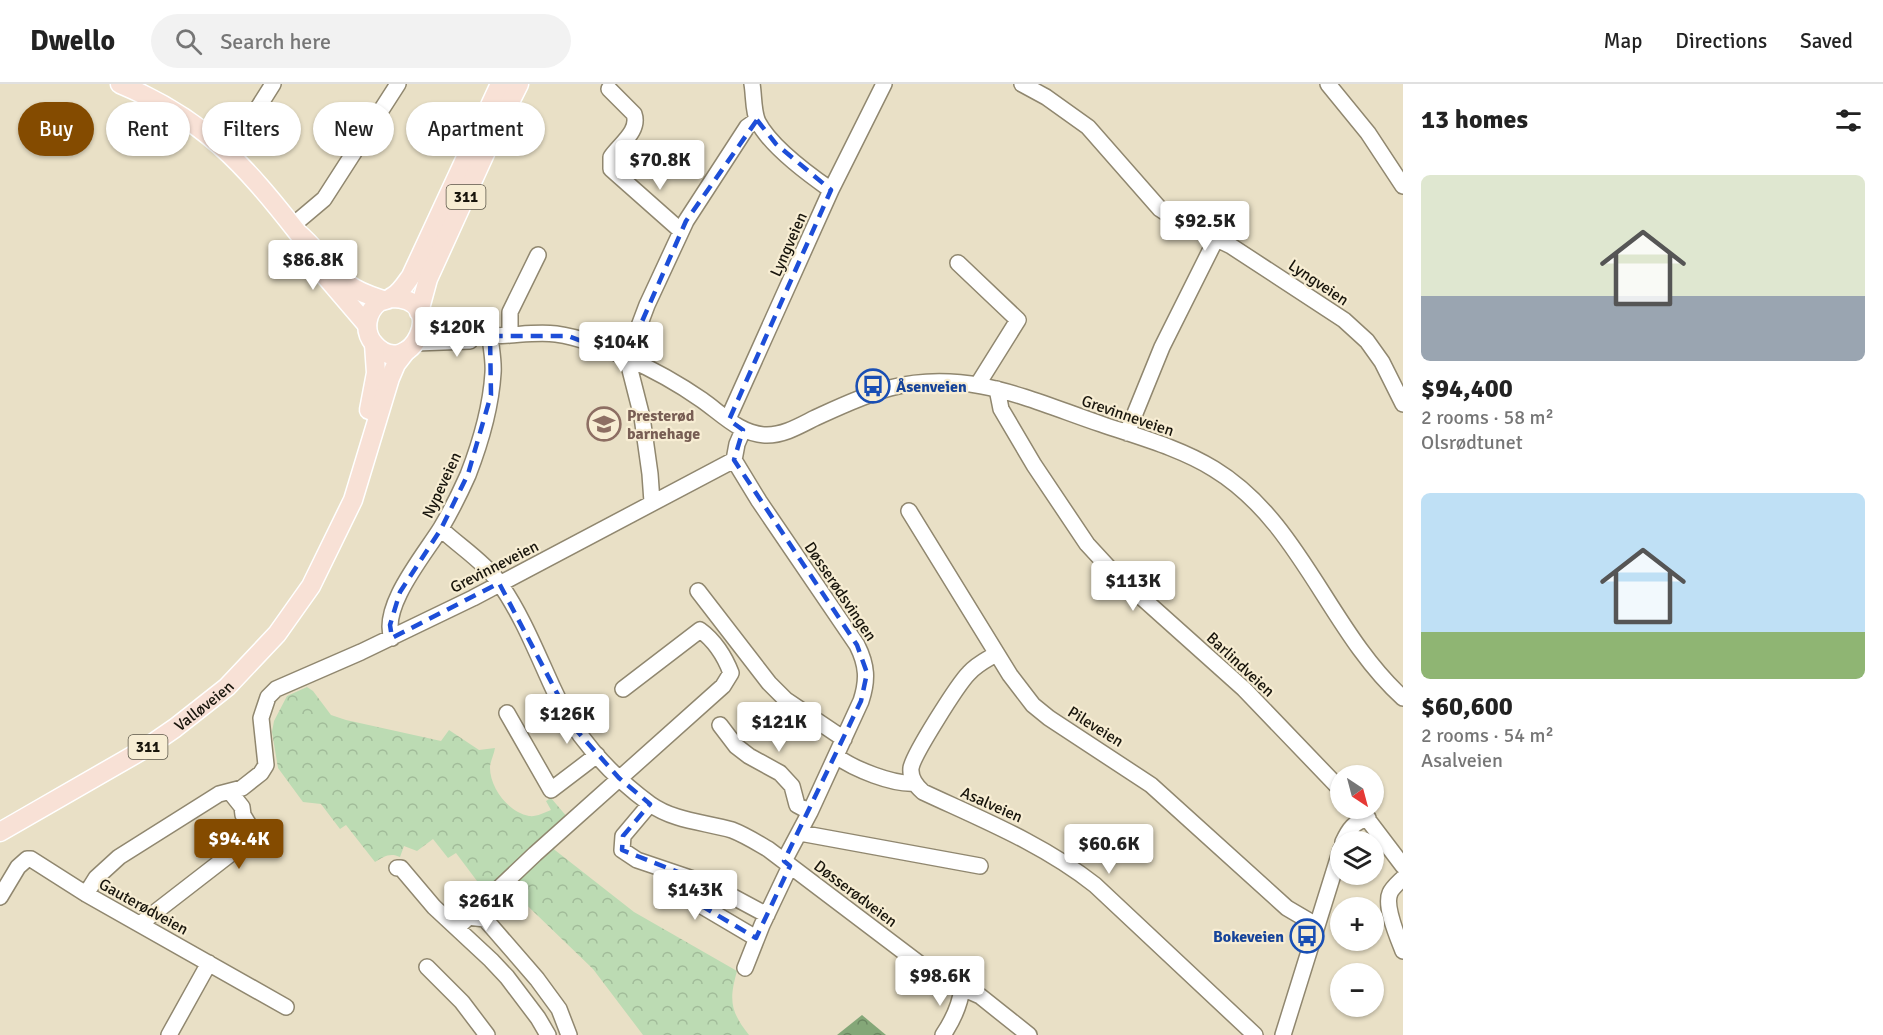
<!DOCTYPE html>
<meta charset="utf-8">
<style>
:root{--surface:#fff;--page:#f2f2f2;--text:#222;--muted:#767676;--line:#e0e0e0;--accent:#844b00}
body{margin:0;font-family:Signika,sans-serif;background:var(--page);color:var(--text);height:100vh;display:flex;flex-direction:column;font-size:22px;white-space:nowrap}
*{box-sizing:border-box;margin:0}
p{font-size:20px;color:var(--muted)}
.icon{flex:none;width:33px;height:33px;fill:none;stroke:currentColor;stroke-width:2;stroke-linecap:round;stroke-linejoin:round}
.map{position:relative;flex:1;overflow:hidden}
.details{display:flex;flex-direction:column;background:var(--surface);width:480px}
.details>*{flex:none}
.hud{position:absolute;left:18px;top:18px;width:570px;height:54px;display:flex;gap:12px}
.needle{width:39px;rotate:144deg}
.tools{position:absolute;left:1330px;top:681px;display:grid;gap:12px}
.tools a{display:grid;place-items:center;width:54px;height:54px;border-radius:50%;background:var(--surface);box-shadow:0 2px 4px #0004;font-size:30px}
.price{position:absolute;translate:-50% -51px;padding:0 14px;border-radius:6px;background:#fff;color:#222;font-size:20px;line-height:39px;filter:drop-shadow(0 2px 3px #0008)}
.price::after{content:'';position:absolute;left:50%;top:36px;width:18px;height:14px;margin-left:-9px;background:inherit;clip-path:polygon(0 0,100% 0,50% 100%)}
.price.selected{background:var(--accent);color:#fff}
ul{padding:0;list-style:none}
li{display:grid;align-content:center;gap:12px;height:318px;padding:0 18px}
li span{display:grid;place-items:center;height:186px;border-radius:9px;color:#555}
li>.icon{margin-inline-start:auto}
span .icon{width:108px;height:108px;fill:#fffc;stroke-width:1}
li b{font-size:26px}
h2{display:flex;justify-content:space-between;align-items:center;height:72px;padding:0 18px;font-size:26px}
.tag{padding:0 21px;border-radius:27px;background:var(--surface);box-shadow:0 2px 4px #0004;font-size:21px;line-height:54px}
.tag.selected{background:var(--accent);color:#fff}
header{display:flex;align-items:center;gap:36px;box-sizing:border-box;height:84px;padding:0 30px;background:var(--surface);border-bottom:2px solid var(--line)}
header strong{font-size:28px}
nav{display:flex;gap:33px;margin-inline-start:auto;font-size:21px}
.search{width:420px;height:54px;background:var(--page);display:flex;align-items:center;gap:15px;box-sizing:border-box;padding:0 21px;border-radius:33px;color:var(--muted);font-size:22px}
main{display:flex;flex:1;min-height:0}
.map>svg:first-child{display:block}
.forest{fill:url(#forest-crowns)}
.park{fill:url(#park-crowns)}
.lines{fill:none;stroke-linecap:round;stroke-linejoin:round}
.minor-casing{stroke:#90876f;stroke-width:18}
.major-casing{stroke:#fff;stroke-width:21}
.minor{stroke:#fff;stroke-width:15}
.major{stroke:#f8e1d6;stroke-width:18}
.marked{fill:none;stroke:#1d4ed8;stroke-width:4.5;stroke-dasharray:12 8;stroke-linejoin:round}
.labels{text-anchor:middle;stroke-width:4.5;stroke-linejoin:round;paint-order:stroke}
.shield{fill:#f7edd3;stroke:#5b5648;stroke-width:1.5}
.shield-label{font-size:15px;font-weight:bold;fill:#18150c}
.street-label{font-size:16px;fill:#18150c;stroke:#f7edd3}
.transit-label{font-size:16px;font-weight:bold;fill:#164399;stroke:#f7edd3;text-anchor:start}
.education-label{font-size:16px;font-weight:bold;fill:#785e54;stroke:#f7edd3;text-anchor:start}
</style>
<header>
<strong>Dwello</strong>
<div class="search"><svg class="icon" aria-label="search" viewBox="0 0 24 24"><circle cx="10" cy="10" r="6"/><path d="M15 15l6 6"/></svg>Search here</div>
<nav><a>Map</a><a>Directions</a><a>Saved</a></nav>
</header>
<main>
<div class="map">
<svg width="1403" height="951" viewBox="0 0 1403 951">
<defs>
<pattern id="forest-crowns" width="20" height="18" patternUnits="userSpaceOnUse" patternTransform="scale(1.5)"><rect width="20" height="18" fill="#84a778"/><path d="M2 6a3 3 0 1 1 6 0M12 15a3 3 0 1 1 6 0" fill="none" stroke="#6b8761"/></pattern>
<pattern id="park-crowns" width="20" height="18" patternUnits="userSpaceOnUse" patternTransform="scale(1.5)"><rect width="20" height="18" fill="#bcdbb3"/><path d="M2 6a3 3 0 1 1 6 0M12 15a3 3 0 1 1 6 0" fill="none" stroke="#a1bb99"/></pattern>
</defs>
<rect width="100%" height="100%" fill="#e9e0c6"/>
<path class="forest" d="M862,931L886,951H837Z"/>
<path class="park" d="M307,603L313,607L331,631L346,636L441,657L449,646L479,666L495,664C494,670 491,676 490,682C489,703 508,728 529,732C536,733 544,729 551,726L546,717L551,714L568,734L486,809L456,769L448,774L433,755L417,767L404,762L400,773C390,768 383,773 375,778L346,741L340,745L321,720L303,718L278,684L272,648L274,637L287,612Z
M551,763L634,828L737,887C729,916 730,927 749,951H643L593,885L508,803Z"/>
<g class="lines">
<g class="minor-casing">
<path id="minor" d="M752,0C754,11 753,28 758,38C771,63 808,90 831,106
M1022,0L1046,13L1088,43L1160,125L1177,136L1231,162L1344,236L1367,257L1382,278L1403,320
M1328,0L1368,49L1403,102
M609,5L634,30C640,47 620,60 611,73V85L681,147
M239,54L273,0
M292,142L324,115L398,0
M958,179L1018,236L978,300
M421,233C449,248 478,254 510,251C525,250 541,248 556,250C580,253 605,264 627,274C652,285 679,300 702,316C722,330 741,351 767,351C784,351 799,342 815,334C839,323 864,311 890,304C967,284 1030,316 1101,340C1139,353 1180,364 1214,385C1301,438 1329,547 1403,614
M510,251V228L538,171
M416,259L470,257
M997,305L1001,325L1034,381L1087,460L1111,486L1244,605L1341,706
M728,335L831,106L884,0
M743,346L737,360L734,376L759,417L857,561C867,581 868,596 861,617L810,728L784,777
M1127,349L1162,263L1216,155
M652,418L650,390L642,333L627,274L647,221L686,137L747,43L757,36
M909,427L1010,591L1033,621L1049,634L1151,701L1287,824L1316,841
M441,445C459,462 483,477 498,497C521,529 536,567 552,602C572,649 609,690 650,720C674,737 704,738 732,746C745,751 756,758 768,765L937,893L980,912L1029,951
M698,507L769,599L786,616L844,655
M392,554C380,523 425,470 441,444C451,427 460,409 468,391C480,360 491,322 493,289C494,277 491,264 490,252
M996,570C986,576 977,580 969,589C958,600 913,671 911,684C910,694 916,702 923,708C983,736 1043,760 1095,801L1255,951
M507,629L551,706L597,671
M720,641L736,662L749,672L780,689L792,702L797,721L810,728
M836,672C854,685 893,701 915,699
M650,720L623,752L622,766L637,776L711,801L767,831
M1359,724L1403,782
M800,749L980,782
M1343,758C1349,745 1354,738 1368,734
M397,784H401L434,823L491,876L507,893L538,934L548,951
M1403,794C1399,798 1392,804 1390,809C1384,822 1398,854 1403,867
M700,797L690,815L756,854
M86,810L96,794L119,773L219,710L242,704L261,689L266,681L261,634L268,613L276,605L361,568L473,514L734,376
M0,813L18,783L27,775H31L86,810L286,923
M468,833L485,835L537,895L559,925L569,951
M140,840L255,751L243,731L242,723L230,708
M457,844L535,770L723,602L731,589C725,573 714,556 700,546L623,605
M427,883L462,918L487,951
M745,884L762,841L790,782
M169,951L209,879
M943,951C953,936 960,922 962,904
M1283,951L1341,765"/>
</g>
<g class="major-casing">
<g id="major">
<path d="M120,0C204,35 243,79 298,149C316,164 329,185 348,200C358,208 371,212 383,216"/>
<path d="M320,186L367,241"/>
<path d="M392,214C452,214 409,300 374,260C363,247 366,228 379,218C384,216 389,216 392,213C400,209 406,199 411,192L500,0"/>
<path d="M419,228L428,195L493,52L519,0"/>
<path d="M369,326L376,289L374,260"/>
<path id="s1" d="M0,748L146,664L175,644L227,603L277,550L311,502L353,416L390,294L396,280L406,267"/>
</g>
</g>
<use href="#minor" class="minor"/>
<use href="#major" class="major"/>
</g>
<path class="marked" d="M757,36L776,60L831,106L729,336L743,346L734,376L857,561L867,589L861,617L784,777L790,782L756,854L690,815L698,796L622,766L623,752L650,720L619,694L577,647L499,499L392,554L390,541L400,508L441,445L468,390L491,311L490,252H568L626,274L686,137Z"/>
<defs>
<g id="bus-ring" transform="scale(1.725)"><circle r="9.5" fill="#f7edd3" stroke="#1a4fb4" stroke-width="1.5"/><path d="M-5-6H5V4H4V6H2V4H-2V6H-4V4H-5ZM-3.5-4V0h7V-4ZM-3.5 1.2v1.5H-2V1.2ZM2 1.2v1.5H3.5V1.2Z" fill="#1a4fb4"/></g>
<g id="school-ring" transform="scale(1.725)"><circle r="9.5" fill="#f7edd3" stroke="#8d6e63" stroke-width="1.5"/><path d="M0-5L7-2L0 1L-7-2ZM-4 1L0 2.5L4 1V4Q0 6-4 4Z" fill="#8d6e63"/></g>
</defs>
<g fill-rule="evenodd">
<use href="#bus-ring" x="873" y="302"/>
<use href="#school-ring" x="604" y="340"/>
<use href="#bus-ring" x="1307" y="852"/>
</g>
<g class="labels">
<g class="shield">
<rect x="446.5" y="101" width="39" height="24" rx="4.5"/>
<rect x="128.5" y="651" width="39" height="24" rx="4.5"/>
</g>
<g class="shield-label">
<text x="466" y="118">311</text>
<text x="148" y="668">311</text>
</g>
<g class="street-label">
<text transform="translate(788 160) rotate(-66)" y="6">Lyngveien</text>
<text transform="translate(1319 198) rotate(34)" y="6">Lyngveien</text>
<text transform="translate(1128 331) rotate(19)" y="6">Grevinneveien</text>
<text transform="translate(441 401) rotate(-65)" y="6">Nypeveien</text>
<text transform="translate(494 482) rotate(-27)" y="6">Grevinneveien</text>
<text transform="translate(841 507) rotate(56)" y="6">Døsserødsvingen</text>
<text transform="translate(1241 580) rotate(43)" y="6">Barlindveien</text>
<text dy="6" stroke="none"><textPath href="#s1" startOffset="240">Valløveien</textPath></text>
<text transform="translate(1096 642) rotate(32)" y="6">Pileveien</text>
<text transform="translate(992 720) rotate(24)" y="6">Asalveien</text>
<text transform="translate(856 809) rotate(37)" y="6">Døsserødveien</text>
<text transform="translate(144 822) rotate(29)" y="6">Gauterødveien</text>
</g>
<g class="transit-label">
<text x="896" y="308">Åsenveien</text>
<text x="1284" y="858" text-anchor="end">Bokeveien</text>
</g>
<g class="education-label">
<text x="627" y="337">Presterød<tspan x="627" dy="18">barnehage</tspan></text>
</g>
</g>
</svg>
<div class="tools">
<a><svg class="needle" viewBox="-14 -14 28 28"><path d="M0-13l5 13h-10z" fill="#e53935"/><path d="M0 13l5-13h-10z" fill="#767676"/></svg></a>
<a><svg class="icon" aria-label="layers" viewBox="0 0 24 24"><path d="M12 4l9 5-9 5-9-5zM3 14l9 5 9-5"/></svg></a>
<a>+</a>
<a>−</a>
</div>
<b class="price" style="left:660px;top:107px">$70.8K</b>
<b class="price" style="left:1205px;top:168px">$92.5K</b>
<b class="price" style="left:313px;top:207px">$86.8K</b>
<b class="price" style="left:457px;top:274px">$120K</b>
<b class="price" style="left:621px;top:289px">$104K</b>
<b class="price" style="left:1133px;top:528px">$113K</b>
<b class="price" style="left:567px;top:661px">$126K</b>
<b class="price" style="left:779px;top:669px">$121K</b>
<b class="price selected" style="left:239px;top:786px">$94.4K</b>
<b class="price" style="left:1109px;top:791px">$60.6K</b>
<b class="price" style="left:695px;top:837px">$143K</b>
<b class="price" style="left:486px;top:848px">$261K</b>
<b class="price" style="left:940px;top:923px">$98.6K</b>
<div class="hud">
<a class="tag selected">Buy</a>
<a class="tag">Rent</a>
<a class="tag">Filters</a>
<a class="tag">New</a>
<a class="tag">Apartment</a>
</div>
</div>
<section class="details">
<h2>13 homes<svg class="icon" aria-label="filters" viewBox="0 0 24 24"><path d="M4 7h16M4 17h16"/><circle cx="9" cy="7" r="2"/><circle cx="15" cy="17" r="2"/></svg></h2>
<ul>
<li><span style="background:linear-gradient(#dfe7d0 65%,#9aa5b1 0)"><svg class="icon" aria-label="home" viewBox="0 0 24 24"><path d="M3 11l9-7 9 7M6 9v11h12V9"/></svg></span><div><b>$94,400</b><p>2 rooms · 58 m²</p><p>Olsrødtunet</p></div></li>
<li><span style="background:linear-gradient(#bfe0f5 75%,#8fb573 0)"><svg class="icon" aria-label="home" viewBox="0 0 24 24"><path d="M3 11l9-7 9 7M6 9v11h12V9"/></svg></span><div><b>$60,600</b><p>2 rooms · 54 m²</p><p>Asalveien</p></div></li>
</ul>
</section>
</main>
